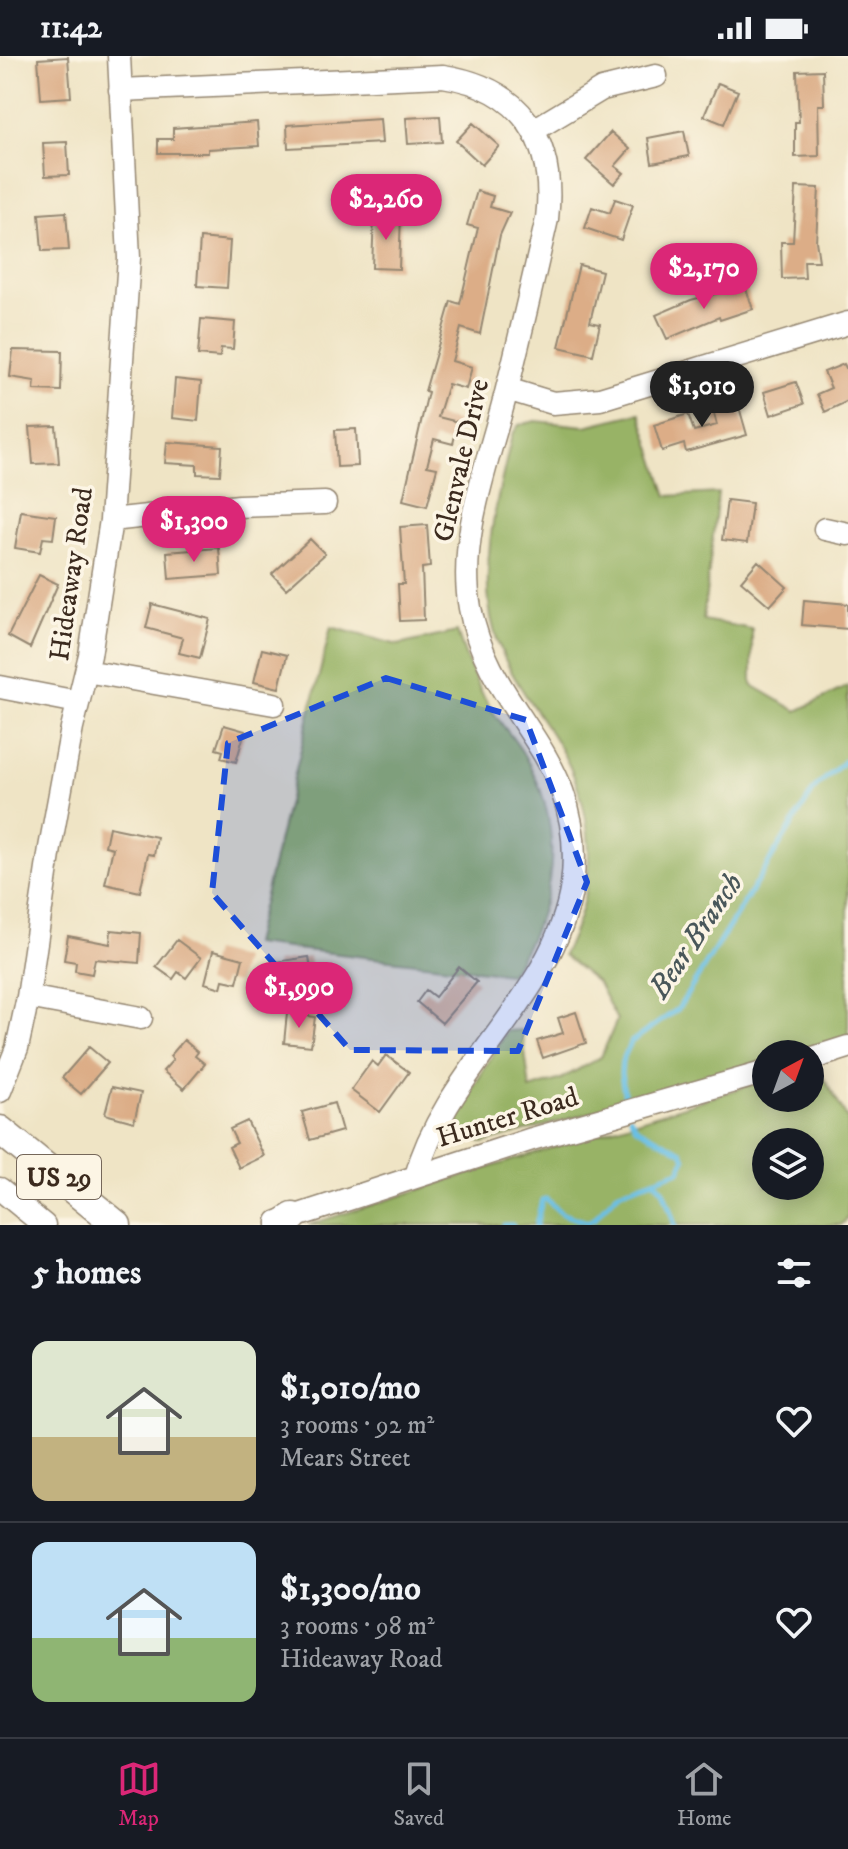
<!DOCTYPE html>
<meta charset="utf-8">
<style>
:root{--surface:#171b24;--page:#20242c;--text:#f1f3f6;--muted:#9ea1a6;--line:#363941;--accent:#db2777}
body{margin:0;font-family:"IM FELL DW Pica",serif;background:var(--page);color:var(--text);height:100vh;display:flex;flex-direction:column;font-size:30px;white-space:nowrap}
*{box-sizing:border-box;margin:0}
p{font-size:26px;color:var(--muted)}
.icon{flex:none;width:44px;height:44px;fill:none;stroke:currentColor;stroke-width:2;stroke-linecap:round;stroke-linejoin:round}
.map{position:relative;height:1169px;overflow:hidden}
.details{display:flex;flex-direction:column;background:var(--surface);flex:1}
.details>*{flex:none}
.needle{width:52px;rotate:41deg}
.controls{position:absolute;left:752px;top:984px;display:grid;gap:16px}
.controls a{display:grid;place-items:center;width:72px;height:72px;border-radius:50%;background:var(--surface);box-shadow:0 4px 20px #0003;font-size:40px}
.price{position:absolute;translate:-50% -68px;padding:0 18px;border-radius:28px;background:var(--accent);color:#fff;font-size:26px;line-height:52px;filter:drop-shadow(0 2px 4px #0008)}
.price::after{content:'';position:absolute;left:50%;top:48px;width:24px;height:18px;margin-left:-12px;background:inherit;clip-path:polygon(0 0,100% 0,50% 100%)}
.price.active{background:#222;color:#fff}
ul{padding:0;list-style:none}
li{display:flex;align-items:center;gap:24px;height:200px;padding:0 32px}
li+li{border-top:2px solid var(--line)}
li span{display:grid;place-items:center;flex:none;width:224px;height:160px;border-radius:16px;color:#555}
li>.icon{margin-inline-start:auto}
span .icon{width:96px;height:96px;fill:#fffc;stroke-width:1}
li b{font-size:34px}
h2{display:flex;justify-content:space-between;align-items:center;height:96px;padding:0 32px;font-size:34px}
.status{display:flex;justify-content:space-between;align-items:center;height:56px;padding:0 40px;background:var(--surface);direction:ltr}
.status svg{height:22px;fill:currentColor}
.dock{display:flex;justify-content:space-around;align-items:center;height:112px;border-top:2px solid var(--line);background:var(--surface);font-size:22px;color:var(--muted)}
.dock a{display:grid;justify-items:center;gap:4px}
.dock .active{color:var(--accent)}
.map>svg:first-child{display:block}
.forest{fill:#98b366;stroke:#6a6e42;stroke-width:2;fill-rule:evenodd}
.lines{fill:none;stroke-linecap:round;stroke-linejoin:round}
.stream{stroke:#69c0e6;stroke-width:5}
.building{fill:#dcad87}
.minor-casing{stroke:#958772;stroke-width:25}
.major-casing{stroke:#958772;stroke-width:31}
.minor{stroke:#fff;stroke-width:22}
.major{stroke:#fff;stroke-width:28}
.marked{fill:#1d4ed8;fill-opacity:0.2;stroke:#1d4ed8;stroke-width:6;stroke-dasharray:16 10;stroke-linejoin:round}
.labels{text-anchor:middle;stroke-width:7;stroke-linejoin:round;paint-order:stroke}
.shield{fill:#fcf5e5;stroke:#75675a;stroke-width:2}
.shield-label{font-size:26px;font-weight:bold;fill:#3b2a1e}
.street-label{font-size:28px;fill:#3b2a1e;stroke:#fcf5e5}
.water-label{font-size:30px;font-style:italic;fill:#49575a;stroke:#fcf5e5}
</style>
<div class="status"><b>11:42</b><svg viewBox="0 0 49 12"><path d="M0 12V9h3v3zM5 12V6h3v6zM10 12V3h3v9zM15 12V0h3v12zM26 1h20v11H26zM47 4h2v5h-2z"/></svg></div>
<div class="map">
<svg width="848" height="1169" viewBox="0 0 848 1169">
<rect width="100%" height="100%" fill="#fcf5e5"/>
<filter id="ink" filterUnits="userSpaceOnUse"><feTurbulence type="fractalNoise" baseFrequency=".0125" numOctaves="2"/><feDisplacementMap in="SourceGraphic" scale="16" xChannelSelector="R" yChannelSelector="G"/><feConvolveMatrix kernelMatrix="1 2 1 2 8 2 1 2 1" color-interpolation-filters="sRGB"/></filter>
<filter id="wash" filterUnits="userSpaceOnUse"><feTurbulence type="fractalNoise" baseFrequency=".006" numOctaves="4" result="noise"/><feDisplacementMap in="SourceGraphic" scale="32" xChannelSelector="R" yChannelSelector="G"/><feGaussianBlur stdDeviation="1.8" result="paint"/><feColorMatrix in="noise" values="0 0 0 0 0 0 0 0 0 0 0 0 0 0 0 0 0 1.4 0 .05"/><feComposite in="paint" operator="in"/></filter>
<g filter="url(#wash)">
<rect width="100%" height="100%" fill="#efe4c5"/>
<path class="forest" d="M640,357L667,440L718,437L703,564L752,573V629L797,655L848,630V984L799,998H766V1008L483,1087C469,1080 460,1075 457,1059L507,975L522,974L530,1033L561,1023L601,1001L617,964L598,927L563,899C601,827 597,747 552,679C527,640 500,608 491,561C480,500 499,438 512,379L519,369L536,365L585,370Z
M331,571L398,589L457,576C466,603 476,630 492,654C502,670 515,683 524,699C568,774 556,849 510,918L253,888Z
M816,1008L848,1064V1162L841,1169H308L766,1024V1042H810V1010ZM766,1086H810V1130H766Z"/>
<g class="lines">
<path class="stream" d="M626,1048L621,1018L622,1005L631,986L678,953L815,732L848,702
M653,1124L663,1134L675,1169
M504,1169H513
M536,1169L542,1144L546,1143L562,1158L587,1166L594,1163L619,1136L679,1115L685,1103L682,1096L636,1071L630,1061"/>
</g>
<g id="blocks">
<path class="building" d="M68,1L71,41L41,43L38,3Z
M823,14L824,49H818L819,100L795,101V66H799L797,15Z
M718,27L738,35L724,68L704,60Z
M440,60L442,86L408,88L406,62Z
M380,63L382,87L288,92L287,69Z
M257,66L259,90L208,93V97H158V83H173V72Z
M473,67L499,90L482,109L456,85Z
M684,75L689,100L652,107L648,82Z
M611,76L630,93L615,110L624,117L614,128L586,104Z
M67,86L69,119L45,120L43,87Z
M796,131L819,132L816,185L819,205H804L805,222L782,223L781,186H793Z
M477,135L493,140L490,151L510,157L500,179L480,278L461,272L452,305L472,311L466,333L448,328L438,361L458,366L453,388L434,383L427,410L437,412L427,450L403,444L428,336L425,335L451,245L460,248L478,172L467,169Z
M615,143L633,149L621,184L585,172L592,151L610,157Z
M66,156L69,194L42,195L39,158Z
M374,158L401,159L399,213L372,212Z
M200,182L230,185L227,232L197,230Z
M579,209L602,215L590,266L600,268L593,299L559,291Z
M745,230L753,253L720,264L719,261L667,283L656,259L691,244Z
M201,263L235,266L233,293L221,292L220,301L198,299Z
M13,294L62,295L61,335L34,334L35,325L10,321Z
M844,308L848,316V345L825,356L817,338L831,332L824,316Z
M175,323L201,326L198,365L172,362Z
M796,326L804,348L771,359L764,336Z
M737,344L747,379L686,396L684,388L662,395L654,369L688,358L694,375L717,369L712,350Z
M56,370L59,407L33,408L30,371Z
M356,373L358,410L337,411L335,374Z
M167,386L222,390L220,419L197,418V409L165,407Z
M727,444L752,447L747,487L722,484Z
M21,455L56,460L53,483L43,482L40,496L15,492Z
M427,469L430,511L422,512L424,564L400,565L398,528H404L400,471Z
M310,483L325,498L286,533L272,518Z
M219,492L221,519L169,523L167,496Z
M758,505L787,531L770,550L741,525Z
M39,519L58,528L30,592L8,580Z
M804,544L848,548V573L802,569Z
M152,548L210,563L200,602L179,597L183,582L146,572Z
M262,593L287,599L279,632L254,626Z
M224,669L245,675L236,706L221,702L223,695L216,693Z
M109,771L157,781L154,799L148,798L140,836L105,828L113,792L105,790Z
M111,874L141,877L139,907L95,903L92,918L75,915L76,906L64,904L68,880L110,888Z
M177,884L201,902L186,922L178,916L173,923L156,911Z
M213,895L243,903L237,927L223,924L221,932L205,927Z
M309,901L314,931L288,935L286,925L279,926L276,906Z
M459,911L477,926L442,967L417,946L426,934L435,941Z
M576,956L586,987L543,1002L537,985L563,977L558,962Z
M287,957L315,961L311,990L284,987Z
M184,984L198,996L195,1000L205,1008L184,1033L163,1015L173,1004L170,1000Z
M89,991L108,1007L81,1038L62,1022Z
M386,999L409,1016L380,1056L351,1034L372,1005L378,1010Z
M112,1031L141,1037L134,1066L105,1058Z
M334,1047L342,1075L310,1084L302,1056Z
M247,1065L264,1100L239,1112L229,1091L237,1087L230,1073Z"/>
</g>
</g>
<g filter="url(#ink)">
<use href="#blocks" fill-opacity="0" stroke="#958772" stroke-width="2"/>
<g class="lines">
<g class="minor-casing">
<path id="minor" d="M120,34L443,20C522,32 556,85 547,163C534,220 521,277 507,333C490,402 457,481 470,552C490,661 589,700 572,829C556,939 445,1013 416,1120
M534,74L602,33L656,20
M507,333L553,347L600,343L848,267
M111,464L239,450L325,447
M825,473L848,478
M86,615L274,648
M0,631L78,646
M28,941L141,962
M810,1003L848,991
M0,1035L17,992L28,941L50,792L72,672L90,599L111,464L129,202L119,0
M0,1133L44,1169
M278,1166L532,1083L766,1016"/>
</g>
<g class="major-casing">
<path id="major" d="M0,1074L117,1169
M281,1169L293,1161"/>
</g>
<use href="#minor" class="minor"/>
<use href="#major" class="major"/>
</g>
</g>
<path class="marked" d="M386,622L526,664L587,826L518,995L350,994L212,837L228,687Z"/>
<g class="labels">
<rect class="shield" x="17" y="1099" width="84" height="44" rx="6"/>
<g class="shield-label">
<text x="59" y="1130">US 29</text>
</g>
<g class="street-label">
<text transform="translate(460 404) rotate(-77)" y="10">Glenvale Drive</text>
<text transform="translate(70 518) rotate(-82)" y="10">Hideaway Road</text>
<text transform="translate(507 1060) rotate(-17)" y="10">Hunter Road</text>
</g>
<g class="water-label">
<text transform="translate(695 879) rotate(-56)" y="10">Bear Branch</text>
</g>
</g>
</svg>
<div class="controls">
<a><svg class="needle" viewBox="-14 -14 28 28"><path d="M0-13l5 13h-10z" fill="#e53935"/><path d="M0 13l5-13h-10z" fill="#9ea1a6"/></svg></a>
<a><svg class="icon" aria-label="layers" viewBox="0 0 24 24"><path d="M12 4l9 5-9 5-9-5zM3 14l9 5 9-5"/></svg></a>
</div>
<b class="price" style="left:386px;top:186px">$2,260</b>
<b class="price" style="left:704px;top:255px">$2,170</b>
<b class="price active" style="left:702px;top:373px">$1,010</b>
<b class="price" style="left:194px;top:508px">$1,300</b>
<b class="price" style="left:299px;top:974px">$1,990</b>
</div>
<section class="details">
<h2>5 homes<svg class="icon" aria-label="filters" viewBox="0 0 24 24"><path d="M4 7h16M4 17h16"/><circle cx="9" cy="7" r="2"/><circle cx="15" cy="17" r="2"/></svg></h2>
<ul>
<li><span style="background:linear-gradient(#dfe7d0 60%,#c2b280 0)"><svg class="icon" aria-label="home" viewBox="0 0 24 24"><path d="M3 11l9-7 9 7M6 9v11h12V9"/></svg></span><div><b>$1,010/mo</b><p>3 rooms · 92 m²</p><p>Mears Street</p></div><svg class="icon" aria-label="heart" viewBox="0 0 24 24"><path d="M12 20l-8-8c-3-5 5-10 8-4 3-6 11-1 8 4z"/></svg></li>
<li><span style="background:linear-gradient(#bfe0f5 60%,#8fb573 0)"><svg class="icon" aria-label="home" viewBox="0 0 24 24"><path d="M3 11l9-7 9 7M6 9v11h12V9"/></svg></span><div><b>$1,300/mo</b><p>3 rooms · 98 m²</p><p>Hideaway Road</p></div><svg class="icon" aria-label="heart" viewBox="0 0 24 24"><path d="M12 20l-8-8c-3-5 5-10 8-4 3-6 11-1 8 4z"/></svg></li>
</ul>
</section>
<nav class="dock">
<a class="active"><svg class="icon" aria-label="map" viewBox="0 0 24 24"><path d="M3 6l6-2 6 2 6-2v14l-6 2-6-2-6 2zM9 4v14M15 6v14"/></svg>Map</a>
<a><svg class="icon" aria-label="saved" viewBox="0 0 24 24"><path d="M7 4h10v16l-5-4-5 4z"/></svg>Saved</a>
<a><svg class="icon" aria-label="home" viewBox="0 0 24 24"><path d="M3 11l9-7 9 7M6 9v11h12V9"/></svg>Home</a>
</nav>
